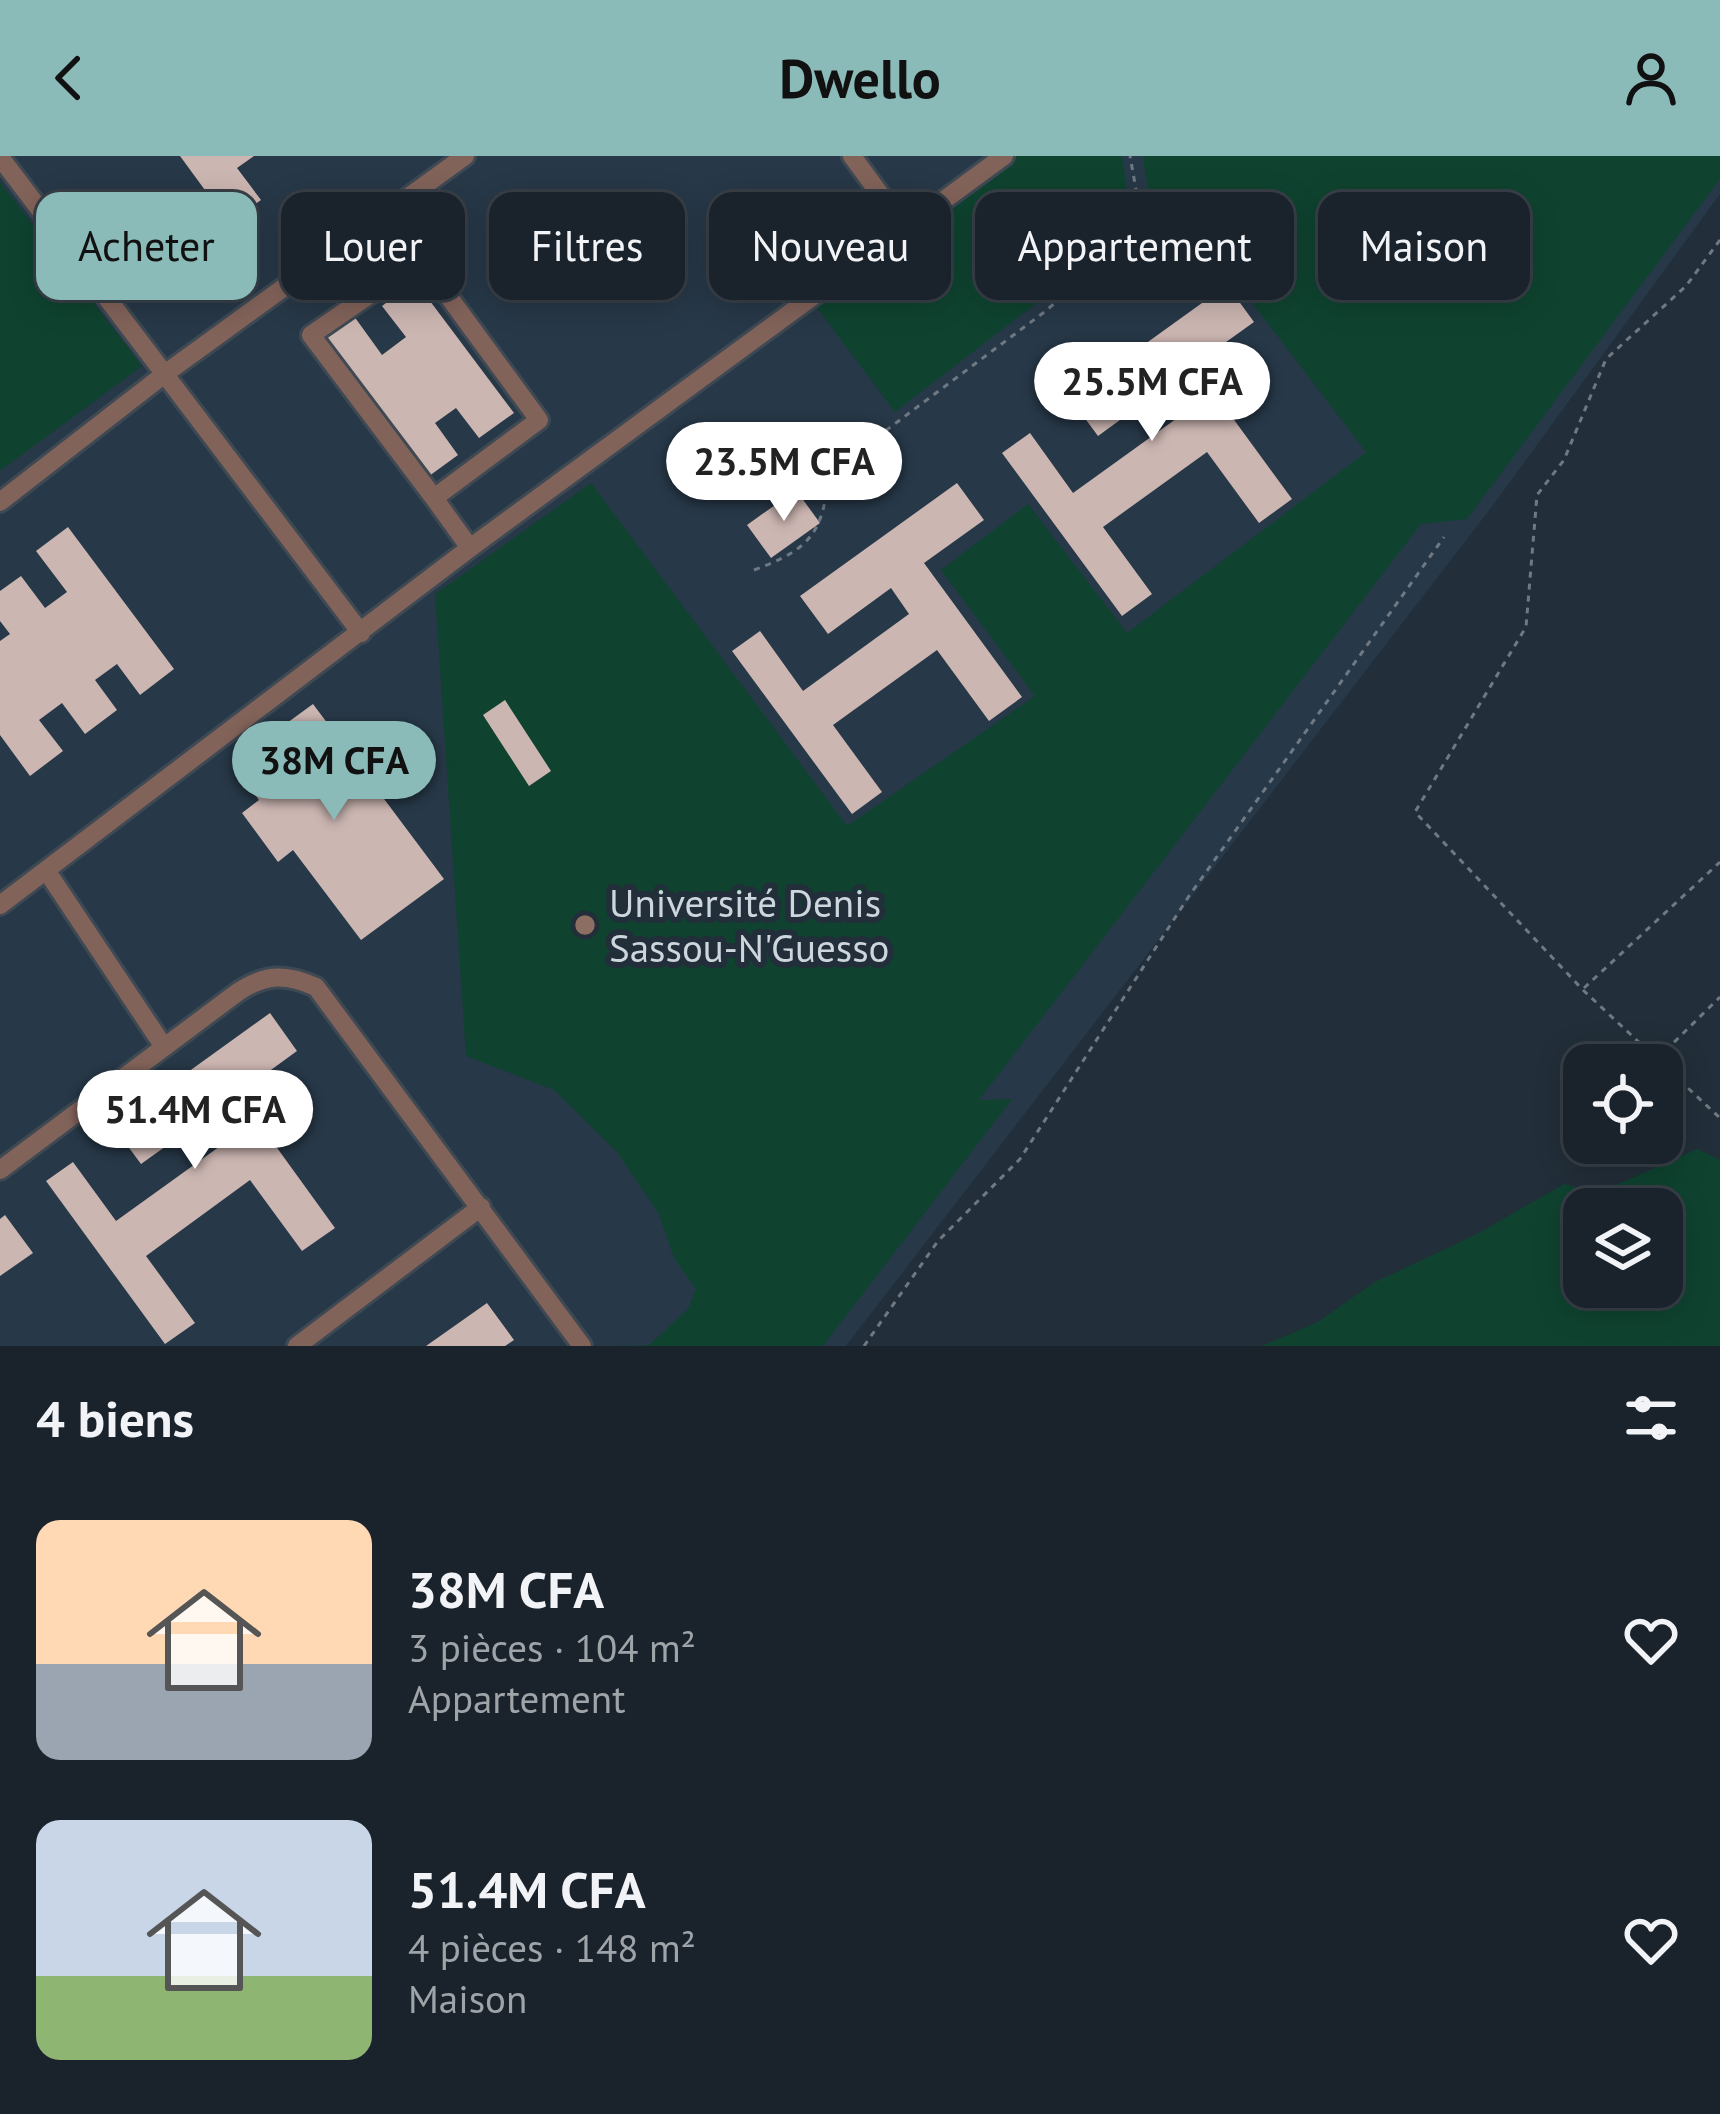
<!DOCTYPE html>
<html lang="fr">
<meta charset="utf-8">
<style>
:root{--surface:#1a222b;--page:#272f37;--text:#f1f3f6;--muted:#9fa4a9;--line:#383f47;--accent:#8bbbb9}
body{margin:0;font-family:"PT Sans",sans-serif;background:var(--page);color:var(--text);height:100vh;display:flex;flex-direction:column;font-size:45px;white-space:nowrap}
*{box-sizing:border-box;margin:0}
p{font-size:39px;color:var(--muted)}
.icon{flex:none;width:66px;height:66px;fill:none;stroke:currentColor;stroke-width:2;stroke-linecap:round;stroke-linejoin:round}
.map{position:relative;height:1190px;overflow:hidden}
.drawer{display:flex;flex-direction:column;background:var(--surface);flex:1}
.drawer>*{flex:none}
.banner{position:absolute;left:36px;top:36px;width:1650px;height:108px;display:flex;gap:24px}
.buttons{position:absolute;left:1563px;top:888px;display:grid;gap:24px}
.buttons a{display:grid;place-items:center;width:120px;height:120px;border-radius:24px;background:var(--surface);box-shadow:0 6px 30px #0003,0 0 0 3px var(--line);font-size:60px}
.price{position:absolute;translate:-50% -102px;padding:0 27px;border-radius:42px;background:#fff;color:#222;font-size:39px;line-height:78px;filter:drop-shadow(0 3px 6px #0008)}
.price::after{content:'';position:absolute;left:50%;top:72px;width:36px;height:27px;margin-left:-18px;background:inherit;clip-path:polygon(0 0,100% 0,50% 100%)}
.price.on{background:var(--accent);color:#111}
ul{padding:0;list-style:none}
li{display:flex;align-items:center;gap:36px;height:300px;padding:0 36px}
li span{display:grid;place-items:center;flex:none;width:336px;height:240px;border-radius:24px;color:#555}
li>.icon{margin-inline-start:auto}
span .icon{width:144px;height:144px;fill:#fffc;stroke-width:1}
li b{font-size:51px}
h2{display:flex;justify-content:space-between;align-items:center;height:144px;padding:0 36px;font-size:51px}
.chip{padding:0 42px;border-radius:24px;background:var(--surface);box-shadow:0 6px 30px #0003,0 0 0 3px var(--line);font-size:42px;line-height:108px}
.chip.on{background:var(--accent);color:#111}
header{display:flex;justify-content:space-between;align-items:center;height:156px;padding:0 36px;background:var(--accent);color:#111;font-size:54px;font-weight:600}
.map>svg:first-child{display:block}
.built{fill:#273848}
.green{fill:#0f4330;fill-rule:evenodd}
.building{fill:#ccb6b2}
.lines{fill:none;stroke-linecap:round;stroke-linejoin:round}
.minor-casing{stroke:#3e4953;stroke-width:24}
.path{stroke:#6f7983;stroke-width:3;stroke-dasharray:6 6;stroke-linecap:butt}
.minor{stroke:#82635a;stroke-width:18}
.education-dot{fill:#8d6e63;stroke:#222e39;stroke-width:4.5}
.labels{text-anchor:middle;stroke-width:12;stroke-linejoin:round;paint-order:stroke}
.poi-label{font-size:39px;fill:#ced6dd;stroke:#222e39;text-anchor:start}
</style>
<header><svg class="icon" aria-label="back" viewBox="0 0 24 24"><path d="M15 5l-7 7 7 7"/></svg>Dwello<svg class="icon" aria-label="person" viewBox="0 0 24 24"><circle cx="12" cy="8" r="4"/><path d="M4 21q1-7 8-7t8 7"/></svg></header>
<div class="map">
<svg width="1720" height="1190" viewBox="0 0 1720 1190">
<rect width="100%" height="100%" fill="#222e39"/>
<path class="built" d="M0,0H1720V38L1494,348L846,1190H0Z"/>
<path class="green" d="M1017,0H1122L1131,63L1125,79L895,256L815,149Z
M1143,0H1720V23L1467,363L1421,368L979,944L1012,943L823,1190H616L649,1189L688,1153L696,1133L674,1102L659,1058L617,996L554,934L466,900L435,438L591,327L847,670L1035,540L941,414L1028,348L1127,477L1366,296L1227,114L1188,140L1157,94Z
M0,26L142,210L0,315Z
M1697,993L1720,1004V1190H1262L1316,1167L1375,1126L1475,1079L1564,1028L1598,1037ZM1584,1053H1662V1131H1584Z"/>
<path class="building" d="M180,0H254L237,12L261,44L229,67Z
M415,125L514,257L479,282L456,252L435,267L458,299L425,323L318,181L351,156L382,199L406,181L382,150Z
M1227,129L1254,166L1194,209L1292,343L1259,367L1207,296L1103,371L1152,438L1122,460L1002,297L1030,277L1073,337L1180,260L1161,234L1098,280L1070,242Z
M957,327L984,364L924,407L1022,541L989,565L937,494L833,569L882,636L852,658L732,495L760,475L803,535L909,458L891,432L828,478L800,440Z
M796,334L820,367L771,402L747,369Z
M68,371L174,513L140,539L117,508L95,524L117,554L85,578L62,547L39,564L63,595L30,620L0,579V485L10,478L0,465V435L21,420L45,452L67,436L36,395Z
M505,544L551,615L529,630L483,559Z
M313,548L444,723L361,784L293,694L278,706L242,657L259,644L232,607Z
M270,857L297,895L238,938L335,1072L302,1095L250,1024L146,1100L195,1167L165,1188L46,1025L73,1006L116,1065L223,988L204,963L141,1008L113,970Z
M5,1059L33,1097L0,1120V1063Z
M487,1147L514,1184L505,1190H426Z"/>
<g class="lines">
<g class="minor-casing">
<path id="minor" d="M852,0L904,71
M0,1L361,477
M434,342L311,179L421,103L539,264L434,342L470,392
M0,346L166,217L465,0
M46,714L164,891
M0,749L470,392L1004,0
M0,1014L238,836C265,818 286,817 316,831L582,1190
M297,1190L481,1051"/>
</g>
<path class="path" d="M1720,84L1686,130L1606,203L1564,304L1537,339L1526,471L1415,656L1583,834L1720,962
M754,414C811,393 823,377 829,317L1043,157L1133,82L1141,61L1130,0
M1584,832L1720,706
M1657,903L1720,841
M864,1190L938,1085L1020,1003L1189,740L1444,381"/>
<use href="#minor" class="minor"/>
</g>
<circle class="education-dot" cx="585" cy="769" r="12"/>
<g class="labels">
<g class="poi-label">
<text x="609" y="761">Université Denis<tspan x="609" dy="45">Sassou-N'Guesso</tspan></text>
</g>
</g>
</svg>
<div class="buttons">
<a><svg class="icon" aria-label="locate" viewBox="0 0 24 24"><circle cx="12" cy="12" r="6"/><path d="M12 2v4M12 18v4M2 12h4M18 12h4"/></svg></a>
<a><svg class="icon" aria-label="layers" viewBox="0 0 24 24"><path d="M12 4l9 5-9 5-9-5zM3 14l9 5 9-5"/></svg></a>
</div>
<b class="price" style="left:1152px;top:288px">25.5M CFA</b>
<b class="price" style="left:784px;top:368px">23.5M CFA</b>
<b class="price on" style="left:334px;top:667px">38M CFA</b>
<b class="price" style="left:195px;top:1016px">51.4M CFA</b>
<div class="banner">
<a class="chip on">Acheter</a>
<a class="chip">Louer</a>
<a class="chip">Filtres</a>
<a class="chip">Nouveau</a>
<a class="chip">Appartement</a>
<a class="chip">Maison</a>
</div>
</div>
<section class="drawer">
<h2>4 biens<svg class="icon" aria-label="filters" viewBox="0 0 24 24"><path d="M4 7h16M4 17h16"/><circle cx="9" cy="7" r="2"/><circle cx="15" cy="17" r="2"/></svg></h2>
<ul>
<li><span style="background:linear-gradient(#ffd9b3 60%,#9aa5b1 0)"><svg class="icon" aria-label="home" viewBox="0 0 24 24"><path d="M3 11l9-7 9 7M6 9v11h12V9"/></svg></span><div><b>38M CFA</b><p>3 pièces · 104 m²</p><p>Appartement</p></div><svg class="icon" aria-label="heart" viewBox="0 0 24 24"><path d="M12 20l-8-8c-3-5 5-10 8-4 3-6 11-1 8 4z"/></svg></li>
<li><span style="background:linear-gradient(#c9d6e8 65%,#8fb573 0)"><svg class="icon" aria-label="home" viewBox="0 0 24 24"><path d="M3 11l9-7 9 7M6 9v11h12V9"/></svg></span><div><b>51.4M CFA</b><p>4 pièces · 148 m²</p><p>Maison</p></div><svg class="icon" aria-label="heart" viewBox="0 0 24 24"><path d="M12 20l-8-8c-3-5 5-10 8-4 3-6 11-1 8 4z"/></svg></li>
</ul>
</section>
